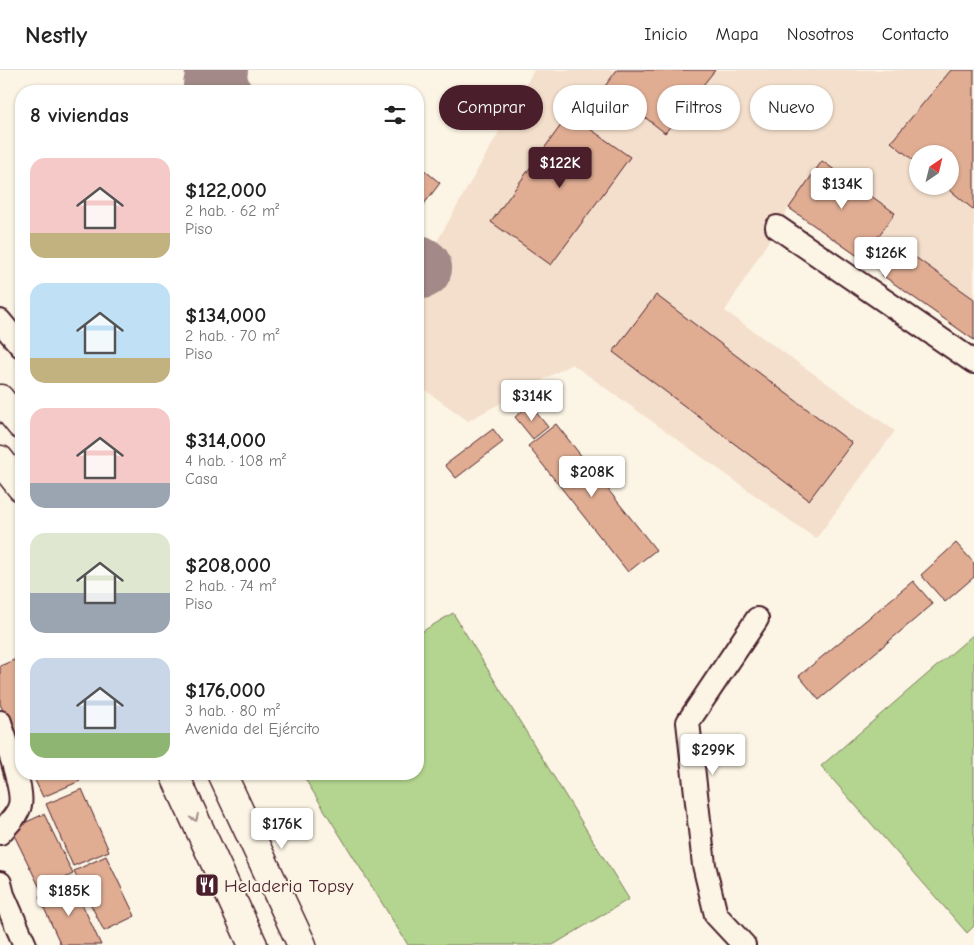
<!DOCTYPE html>
<html lang="es">
<meta charset="utf-8">
<style>
:root{--surface:#fff;--page:#f6f6f6;--text:#222;--muted:#767676;--line:#e0e0e0;--accent:#4a1f2b}
body{margin:0;font-family:"Comic Neue",sans-serif;background:var(--page);color:var(--text);height:100vh;display:flex;flex-direction:column;font-size:19px;white-space:nowrap}
*{box-sizing:border-box;margin:0}
p{font-size:16px;color:var(--muted)}
.icon{flex:none;width:28px;height:28px;fill:none;stroke:currentColor;stroke-width:2;stroke-linecap:round;stroke-linejoin:round}
.map{position:relative;flex:1;overflow:hidden}
.sheet{position:absolute;left:15px;top:15px;width:409px;height:695px;display:flex;flex-direction:column;background:var(--surface);border-radius:20px;box-shadow:0 1px 4px #0004}
.sheet>*{flex:none}
.hud{position:absolute;left:439px;top:15px;width:460px;height:45px;display:flex;gap:10px}
.needle{width:32px;rotate:35deg}
.controls{position:absolute;left:909px;top:75px;display:grid;gap:10px}
.controls a{display:grid;place-items:center;width:50px;height:50px;border-radius:50%;background:var(--surface);box-shadow:0 1px 4px #0004;font-size:25px}
.price{position:absolute;translate:-50% -42px;padding:0 11px;border-radius:5px;background:#fff;color:#222;font-size:16px;line-height:32px;filter:drop-shadow(0 1px 2px #0008)}
.price::after{content:'';position:absolute;left:50%;top:30px;width:15px;height:11px;margin-left:-8px;background:inherit;clip-path:polygon(0 0,100% 0,50% 100%)}
.price.on{background:var(--accent);color:#fff}
ul{padding:0;list-style:none}
li{display:flex;align-items:center;gap:15px;height:125px;padding:0 15px}
li span{display:grid;place-items:center;flex:none;width:140px;height:100px;border-radius:15px;color:#555}
li>.icon{margin-inline-start:auto}
span .icon{width:60px;height:60px;fill:#fffc;stroke-width:1}
li b{font-size:21px}
h2{display:flex;justify-content:space-between;align-items:center;height:60px;padding:0 15px;font-size:21px}
.chip{padding:0 18px;border-radius:22px;background:var(--surface);box-shadow:0 1px 4px #0004;font-size:18px;line-height:45px}
.chip.on{background:var(--accent);color:#fff}
header{display:flex;align-items:center;gap:30px;box-sizing:border-box;height:70px;padding:0 25px;background:var(--surface);border-bottom:1px solid var(--line)}
header strong{font-size:24px}
nav{display:flex;gap:28px;margin-inline-start:auto;font-size:18px}
.map>svg:first-child{display:block}
.built{fill:#f4dfcc;fill-rule:evenodd}
.green{fill:#b3d58f;stroke:#7e7a5d}
.lines{fill:none;stroke-linecap:round;stroke-linejoin:round}
.taxiway{stroke:#a38a88;stroke-width:62}
.building{fill:#e0ad93;stroke:#4a1f2b}
.minor-casing{stroke:#4a1f2b;stroke-width:26}
.secondary-casing{stroke:#4a1f2b;stroke-width:31}
.minor{stroke:#fcf5e5;stroke-width:22}
.secondary{stroke:#fcf5e5;stroke-width:28}
.oneway{stroke:#a38a88}
.labels{text-anchor:middle;stroke-width:4;stroke-linejoin:round;paint-order:stroke}
.poi-label{font-size:19px;fill:#4a1f2b;stroke:#fcf5e5;text-anchor:start}
</style>
<header>
<strong>Nestly</strong>
<nav><a>Inicio</a><a>Mapa</a><a>Nosotros</a><a>Contacto</a></nav>
</header>
<div class="map">
<svg width="974" height="875" viewBox="0 0 974 875">
<rect width="100%" height="100%" fill="#fcf5e5"/>
<filter id="ink" filterUnits="userSpaceOnUse"><feTurbulence type="fractalNoise" baseFrequency=".02" numOctaves="2"/><feDisplacementMap in="SourceGraphic" scale="10" xChannelSelector="R" yChannelSelector="G"/><feConvolveMatrix kernelMatrix="1 2 1 2 8 2 1 2 1" color-interpolation-filters="sRGB"/></filter>
<g filter="url(#ink)">
<path class="built" d="M534,0H974V270L789,138L725,241L895,361L816,469L572,294L468,351L418,315V205ZM918,84H950V116H918Z"/>
<path class="green" d="M453,543L629,829L553,875H408L302,704H418V564Z
M974,564V856L967,863L821,696Z"/>
<g class="lines">
<path class="taxiway" d="M217,0L214,16L220,21
M418,196L421,198"/>
</g>
<path class="building" d="M617,0H715L665,63L605,16Z
M951,0H974V140L945,116H950V84H918V94L891,72Z
M569,44L630,87L551,195L491,152Z
M822,91L895,143L862,189L789,138Z
M418,95L440,113L418,142Z
M901,177L974,229V270L882,205Z
M656,225L852,373L809,430L613,282Z
M530,335L548,357L533,369L515,347Z
M556,354L656,480L628,502L528,376Z
M493,359L503,372L456,408L445,395Z
M956,473L974,493V507L945,532L921,505Z
M913,511L933,534L819,630L799,606Z
M21,587V661L14,664L0,634V596Z
M32,704H77L80,711L43,727Z
M82,719L109,781L73,796L46,734Z
M44,744L73,804L41,820L11,759Z
M106,786L135,846L104,861L74,801Z
M72,812L101,875H61L39,827Z"/>
<g class="lines">
<g class="minor-casing">
<path id="minor" d="M777,157L974,292
M0,251L21,276
M0,652C5,669 24,719 20,735C18,745 7,755 0,763
M0,813L3,825L25,875
M744,875L716,845L704,795L688,652L757,549"/>
</g>
<g class="secondary-casing">
<path id="secondary" d="M0,329L21,355
M0,390L21,417
M174,704L253,875
M222,704L302,875"/>
</g>
<use href="#minor" class="minor"/>
<use href="#secondary" class="secondary"/>
</g>
<defs><path id="oneway-chevron" d="M-2-3.5L2.5 0L-2 3.5" fill="none" stroke-width="1.6" stroke-linecap="round" stroke-linejoin="round" transform="scale(1.25)"/></defs>
<use class="oneway" href="#oneway-chevron" transform="translate(195 748) rotate(65)"/>
</g>
<defs>
<g id="restaurant-square" transform="scale(1.25)"><rect x="-9" y="-9" width="18" height="18" rx="4" fill="#4a1f2b" stroke="#fcf5e5"/><path d="M-5-6h1v4h1v-4h1v4h1v-4h1v5L-1.5 .5V6h-2V.5L-5-1ZM5-6V6H3V1.5H1.5Q1.5-4 5-6Z" fill="#fff"/></g>
</defs>
<g fill-rule="evenodd">
<use href="#restaurant-square" x="207" y="815"/>
</g>
<g class="labels">
<g class="poi-label">
<text x="224" y="822">Heladeria Topsy</text>
</g>
</g>
</svg>
<div class="controls">
<a><svg class="needle" viewBox="-14 -14 28 28"><path d="M0-13l5 13h-10z" fill="#e53935"/><path d="M0 13l5-13h-10z" fill="#767676"/></svg></a>
</div>
<b class="price on" style="left:560px;top:119px">$122K</b>
<b class="price" style="left:842px;top:140px">$134K</b>
<b class="price" style="left:886px;top:209px">$126K</b>
<b class="price" style="left:532px;top:352px">$314K</b>
<b class="price" style="left:592px;top:428px">$208K</b>
<b class="price" style="left:713px;top:706px">$299K</b>
<b class="price" style="left:282px;top:780px">$176K</b>
<b class="price" style="left:69px;top:847px">$185K</b>
<div class="hud">
<a class="chip on">Comprar</a>
<a class="chip">Alquilar</a>
<a class="chip">Filtros</a>
<a class="chip">Nuevo</a>
</div>
<section class="sheet">
<h2>8 viviendas<svg class="icon" aria-label="filters" viewBox="0 0 24 24"><path d="M4 7h16M4 17h16"/><circle cx="9" cy="7" r="2"/><circle cx="15" cy="17" r="2"/></svg></h2>
<ul>
<li><span style="background:linear-gradient(#f6c9c9 75%,#c2b280 0)"><svg class="icon" aria-label="home" viewBox="0 0 24 24"><path d="M3 11l9-7 9 7M6 9v11h12V9"/></svg></span><div><b>$122,000</b><p>2 hab. · 62 m²</p><p>Piso</p></div></li>
<li><span style="background:linear-gradient(#bfe0f5 75%,#c2b280 0)"><svg class="icon" aria-label="home" viewBox="0 0 24 24"><path d="M3 11l9-7 9 7M6 9v11h12V9"/></svg></span><div><b>$134,000</b><p>2 hab. · 70 m²</p><p>Piso</p></div></li>
<li><span style="background:linear-gradient(#f6c9c9 75%,#9aa5b1 0)"><svg class="icon" aria-label="home" viewBox="0 0 24 24"><path d="M3 11l9-7 9 7M6 9v11h12V9"/></svg></span><div><b>$314,000</b><p>4 hab. · 108 m²</p><p>Casa</p></div></li>
<li><span style="background:linear-gradient(#dfe7d0 60%,#9aa5b1 0)"><svg class="icon" aria-label="home" viewBox="0 0 24 24"><path d="M3 11l9-7 9 7M6 9v11h12V9"/></svg></span><div><b>$208,000</b><p>2 hab. · 74 m²</p><p>Piso</p></div></li>
<li><span style="background:linear-gradient(#c9d6e8 75%,#8fb573 0)"><svg class="icon" aria-label="home" viewBox="0 0 24 24"><path d="M3 11l9-7 9 7M6 9v11h12V9"/></svg></span><div><b>$176,000</b><p>3 hab. · 80 m²</p><p>Avenida del Ejército</p></div></li>
</ul>
</section>
</div>
